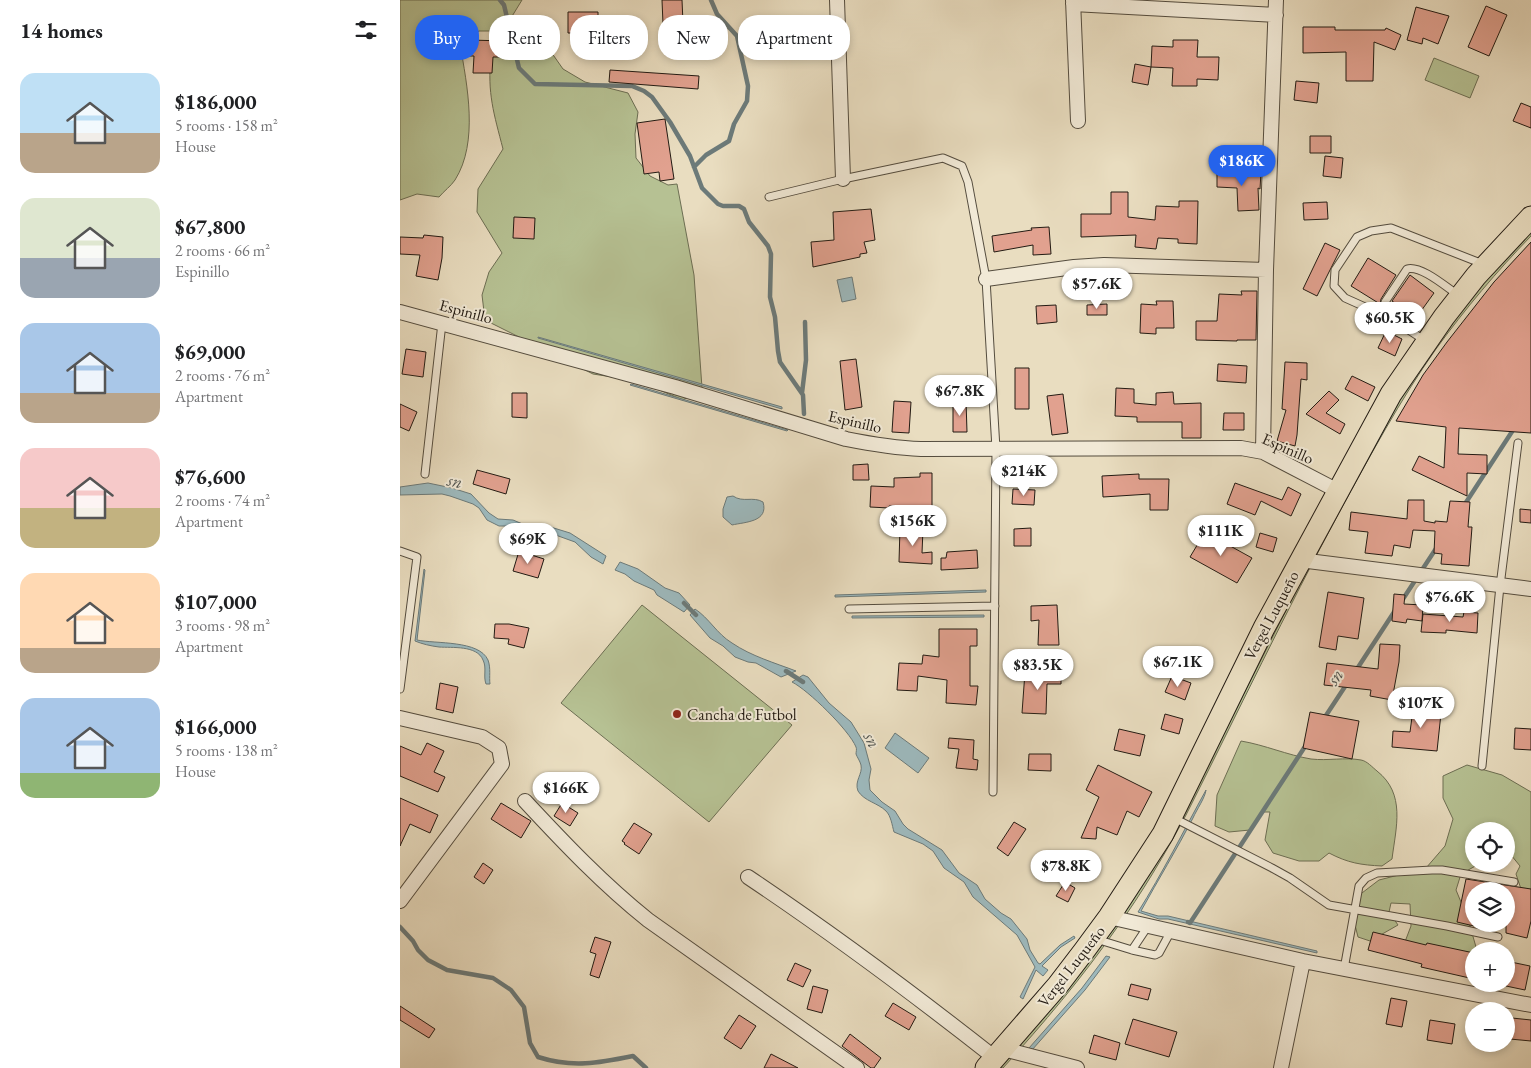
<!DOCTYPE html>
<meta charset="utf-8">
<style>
:root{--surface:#fff;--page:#f2f2f2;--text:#202124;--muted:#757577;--accent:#2563eb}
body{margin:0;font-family:"EB Garamond",serif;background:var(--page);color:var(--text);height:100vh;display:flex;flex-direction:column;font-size:19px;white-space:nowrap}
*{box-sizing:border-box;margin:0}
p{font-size:16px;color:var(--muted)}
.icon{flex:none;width:28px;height:28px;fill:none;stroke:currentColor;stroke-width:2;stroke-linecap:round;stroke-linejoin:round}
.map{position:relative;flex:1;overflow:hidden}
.side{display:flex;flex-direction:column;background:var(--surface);width:400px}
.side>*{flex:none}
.banner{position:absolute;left:15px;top:15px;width:475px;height:45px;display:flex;gap:10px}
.controls{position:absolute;left:1065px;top:822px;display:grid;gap:10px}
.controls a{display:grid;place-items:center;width:50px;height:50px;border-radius:50%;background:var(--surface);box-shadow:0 2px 8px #0003;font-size:25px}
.price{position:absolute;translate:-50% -42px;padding:0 11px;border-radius:18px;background:#fff;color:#222;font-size:16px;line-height:32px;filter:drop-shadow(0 1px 2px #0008)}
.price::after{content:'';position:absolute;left:50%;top:30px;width:15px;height:11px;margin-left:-8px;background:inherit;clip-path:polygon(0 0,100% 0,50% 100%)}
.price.active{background:var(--accent);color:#fff}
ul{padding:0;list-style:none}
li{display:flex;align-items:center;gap:15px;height:125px;padding:0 20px}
li span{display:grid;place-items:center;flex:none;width:140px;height:100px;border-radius:15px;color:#555}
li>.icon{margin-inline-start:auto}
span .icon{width:60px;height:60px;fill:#fffc;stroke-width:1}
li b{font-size:21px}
h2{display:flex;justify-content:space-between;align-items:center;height:60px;padding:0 20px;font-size:21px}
.pill{padding:0 18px;border-radius:20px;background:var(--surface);box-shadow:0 2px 8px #0003;font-size:18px;line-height:45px}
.pill.active{background:var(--accent);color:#fff}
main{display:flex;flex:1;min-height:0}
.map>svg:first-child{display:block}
.green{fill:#b6c193;stroke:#6c6e53}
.water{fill:#9db9bd;stroke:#6c7a79}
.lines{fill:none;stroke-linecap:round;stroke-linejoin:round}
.stream{stroke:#6c7a79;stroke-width:4.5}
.building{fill:#e1a18f;stroke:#231b13}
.lane-casing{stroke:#544c3e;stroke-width:9}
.street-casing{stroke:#544c3e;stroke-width:16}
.primary-casing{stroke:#231b13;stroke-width:23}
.lane{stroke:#f1e9d6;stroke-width:7}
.street{stroke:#f1e9d6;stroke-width:14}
.primary{stroke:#e9ddc0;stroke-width:21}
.poi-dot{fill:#8f2418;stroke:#f1e9d6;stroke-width:2}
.labels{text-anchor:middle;stroke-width:4;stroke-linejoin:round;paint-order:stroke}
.street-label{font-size:16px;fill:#231b13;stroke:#f1e9d6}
.poi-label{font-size:16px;fill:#231b13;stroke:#f1e9d6;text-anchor:start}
.water-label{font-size:18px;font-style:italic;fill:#4e524e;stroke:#f1e9d6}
</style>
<main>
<section class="side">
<h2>14 homes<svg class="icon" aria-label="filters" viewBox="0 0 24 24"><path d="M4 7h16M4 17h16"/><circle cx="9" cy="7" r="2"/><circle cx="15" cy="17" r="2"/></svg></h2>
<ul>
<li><span style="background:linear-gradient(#bfe0f5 60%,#b9a48a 0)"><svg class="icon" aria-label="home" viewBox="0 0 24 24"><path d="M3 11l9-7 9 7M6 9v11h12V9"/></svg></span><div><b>$186,000</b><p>5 rooms · 158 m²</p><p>House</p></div></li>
<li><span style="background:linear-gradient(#dfe7d0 60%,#9aa5b1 0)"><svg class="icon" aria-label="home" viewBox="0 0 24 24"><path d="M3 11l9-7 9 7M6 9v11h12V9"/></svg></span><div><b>$67,800</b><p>2 rooms · 66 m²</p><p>Espinillo</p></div></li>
<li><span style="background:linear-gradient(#a9c7e8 70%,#b9a48a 0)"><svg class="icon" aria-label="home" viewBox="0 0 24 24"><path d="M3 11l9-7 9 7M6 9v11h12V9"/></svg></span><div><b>$69,000</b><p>2 rooms · 76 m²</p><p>Apartment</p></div></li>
<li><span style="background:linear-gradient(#f6c9c9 60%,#c2b280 0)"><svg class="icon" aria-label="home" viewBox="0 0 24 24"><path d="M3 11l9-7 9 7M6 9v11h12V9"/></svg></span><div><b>$76,600</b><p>2 rooms · 74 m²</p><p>Apartment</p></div></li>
<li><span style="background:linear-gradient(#ffd9b3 75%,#b9a48a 0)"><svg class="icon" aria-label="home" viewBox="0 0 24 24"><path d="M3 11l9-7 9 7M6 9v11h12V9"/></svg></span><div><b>$107,000</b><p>3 rooms · 98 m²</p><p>Apartment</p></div></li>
<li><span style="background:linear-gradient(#a9c7e8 75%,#8fb573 0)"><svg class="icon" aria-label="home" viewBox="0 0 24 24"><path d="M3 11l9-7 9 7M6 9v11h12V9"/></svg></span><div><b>$166,000</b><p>5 rooms · 138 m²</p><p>House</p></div></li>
</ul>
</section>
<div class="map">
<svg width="1131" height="1068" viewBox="0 0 1131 1068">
<rect width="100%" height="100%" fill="#e9ddc0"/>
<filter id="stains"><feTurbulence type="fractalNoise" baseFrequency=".004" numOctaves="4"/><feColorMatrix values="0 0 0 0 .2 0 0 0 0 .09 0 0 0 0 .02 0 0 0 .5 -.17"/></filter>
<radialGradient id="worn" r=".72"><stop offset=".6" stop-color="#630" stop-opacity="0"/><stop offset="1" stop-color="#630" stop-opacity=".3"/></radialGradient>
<path class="green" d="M0,0H122L103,31H79L60,44C67,85 79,142 55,180C51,186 44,191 39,197L17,194L0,200Z
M129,38L149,49L163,69L185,82L228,93L238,112L235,134L236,158L250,176L268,185L277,184L294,275L302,388L283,400L238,381L193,374L85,320L82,295L89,272L102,253L77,212L78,189L103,149C94,114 87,93 91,56L107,41Z
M1034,58L1079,76L1070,98L1025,80Z
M1131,232V236C1097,271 1065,309 1036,349C1000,400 970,456 940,511C886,611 837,714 786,815C765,854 742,893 716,929C682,978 643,1024 603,1068H599L822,737L919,545L999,400L1057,317L1083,284Z
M242,605L392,725L309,822L161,703Z
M841,741C865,745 887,755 911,759C928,761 945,757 961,760C967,761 972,767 977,771C1006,794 996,827 992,859L982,866C961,865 948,863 929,853L919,861H899L873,853L865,840L870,812H861L850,830L829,832L815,826L817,795Z
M1067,765L1102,775L1131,792V919L1116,874L1120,866L1111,855L1106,856V831H1074V864H1079L1061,874L1056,890L1068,919L1076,947L1066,962L1003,947L1011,926L1010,904L991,903L989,912L998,925L970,941L958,937L955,925L958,896L979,880L1026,868L1045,846L1053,819L1043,798V776Z"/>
<path class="water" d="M452,277L456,299L442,302L437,280Z
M138,337L382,407V409L138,338Z
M231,384L388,430L387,431L230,385Z
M28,483L52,488L71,494L89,513L98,519L113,520L125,525H144L170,533L206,556L203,564L191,557L175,542L139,529H125L119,526H99L87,520L79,508L73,504L50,496L42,494L0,495V487Z
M333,496C343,503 353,496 363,502C369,522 345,522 332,525L323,517V509L327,497Z
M220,562L238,569L265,588L279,593L290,605L284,612L257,595L254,590L234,581L225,574L215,570Z
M24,569L25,570L17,640C36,644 79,640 88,660C91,668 89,677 90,684H86C83,676 87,668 83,660C77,645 52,648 39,647C31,646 22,644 15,641Z
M586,590V592L435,597V595Z
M295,609C309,618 317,634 332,643C351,656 375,663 396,671L381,677L356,663L348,662L335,657L323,646L310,638L290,615Z
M584,615V617L452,618V616Z
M403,675L408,677L429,703L451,722L464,743L471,769L469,780L470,790L482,802L495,811L503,824L508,829L542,850L559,873L577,885L585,899L601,913L611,919L627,939L630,950L638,963L640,964L660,945L674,936L675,938L661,947L642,966L648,970L643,976L636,970L623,999L620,997L635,967L617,935L573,897L564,882L544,868L533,851L523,844L494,832C492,825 491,816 486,811C478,803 464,801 458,791C454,781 463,774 461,765C460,761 457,757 456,754C456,752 457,749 456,747C449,730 408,690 392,682Z
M495,733L529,758L518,773L485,748Z
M806,790C805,798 797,809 793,818C777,849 758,880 741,911L758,916H768L917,951V953L768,919H759L738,912C762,874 784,830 806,790Z
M706,956L710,957L685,990L632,1050L629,1048L682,988Z"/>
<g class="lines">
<path class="stream" d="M100,0L104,5L119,68L135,84L232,86L244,91L252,97L270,122L290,156L302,188L318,204L323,206H339L344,209L349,222L368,246L371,254L370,297L375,317L378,351L380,362L403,395L404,414
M294,167L306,155L329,141L334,124L347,101L348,86L337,36L317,14L311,0
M402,393L406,360L405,322
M1063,507L1115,427
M1003,599L1037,547
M284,603L296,615
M386,671L403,682
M955,672L996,609
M923,720L948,682
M788,922L790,923L906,745
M0,927L13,941L18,950L28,960L47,970L93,978L111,990L124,1007L130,1043L138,1057C172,1068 199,1063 233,1056L246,1068"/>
</g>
<path class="building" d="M262,0H282L283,23L263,24Z
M1086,6L1107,15L1089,56L1068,47Z
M1016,7L1049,16L1038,44L1023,38L1022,44L1007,40Z
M168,12H198V33H168Z
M903,27H935V30H985L986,28L1001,35L995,50L974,42L973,81H946V52L903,53Z
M68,40L107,41L106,57H93L92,73H73L74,56H68Z
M773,40H798L797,57H819L818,80L797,79V86H772L773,68L751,67L752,46L773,47Z
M735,64L751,67L748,85L732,82Z
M210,70L299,76L298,89L209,82Z
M896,81L919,83L917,103L894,100Z
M1121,103L1131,107V128L1113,121Z
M265,119L274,179L260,181L259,172L244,174L237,123Z
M910,136H931V153H910Z
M925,156L943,158L941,178L923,176Z
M817,171L861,172L860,189L858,188L859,210L838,211L837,188L817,187Z
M711,192H728V217L755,220L756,206L779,207V201H798L797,244L778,243V239L758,238L756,249L735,247L736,235L681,237V214H711Z
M927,202L928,219L904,220L903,203Z
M471,209L475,240L464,242L467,253L460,254V257L413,267L411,242L434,240L433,212Z
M114,217L135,218L134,239L113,238Z
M649,227L651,254L633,255V245L594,252L592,236L632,230L631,228Z
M24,235L43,237L42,258L38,280L16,276L20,255L0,254V237L23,238Z
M1131,242V433L1059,428L1058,454L1087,455V474L1067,473V496L1012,470L1019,456L1044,468L1046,427L996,421L1023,375L1047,342L1094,282Z
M925,243L940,250L917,296L903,289Z
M968,258L996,275L981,299L980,304L951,286Z
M1010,275L1034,293L1016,318L992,301Z
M841,291H857L856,340H837V341L796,340V321H817L819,294L842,295Z
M756,301H773L774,328H756V334L740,333L741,304L757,305Z
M707,304V315H687V305Z
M656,305L657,322L637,324L636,306Z
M986,331L1002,339L995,356L978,348Z
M6,349L26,352L23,377L2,374Z
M456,359L462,407L445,410L440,361Z
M885,362L907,363V380L901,379L897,435L895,446L877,441L886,410L882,409Z
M818,364L847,366L846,383L817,381Z
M615,368H629V409H615Z
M952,376L975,387L968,401L945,389Z
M716,388L734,389V403L756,405V393L773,392L774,404L801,403V438H782V422H737V417L715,416Z
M929,391L939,400L926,413L945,424L940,434L906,414Z
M112,393H127V418L112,417Z
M663,394L668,433L652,435L647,396Z
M494,401L511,402L509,433L492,432Z
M553,401H566L567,432H553Z
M0,404L17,412L9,431L0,427Z
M824,413H844V430H823Z
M468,464L469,480H453V465Z
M77,470L110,479L106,494L73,484Z
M520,473H532V525H520V506H489V508L470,507L471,486L494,487V478L520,477Z
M739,474V479H769L768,510H750V494L703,497L702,476Z
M835,483L882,500L888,487L901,494L891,516L861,501L855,515L827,504Z
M613,489L635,490L634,505L612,504Z
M1008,500H1024V521L1035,523V521L1047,522L1050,501L1070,502L1068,527H1072L1069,566L1041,564L1042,554L1034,553L1035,531L1013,530L1010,548L994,545L992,556L965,553L968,532L949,530L951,512L1007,519Z
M1120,509L1131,510V523L1120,522Z
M500,528L523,529L522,553L532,552V564L499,562Z
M631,528V546H614V529Z
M805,532L852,558L837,583L790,557Z
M860,533L877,538L873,552L856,547Z
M577,550L578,568L541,570V558H546L547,552Z
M119,551L144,559L138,578L113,571Z
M928,592L964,598L958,639L938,636L936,650L919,647Z
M994,594L1005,595L1004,604L1023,605L1022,621L1007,619L1006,623L992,621Z
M657,605L659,645H638L639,620L631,621V606Z
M1064,612L1078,613L1077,633L1046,630V633L1021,632L1023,614L1063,617Z
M95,624H109L129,628L124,648L108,644L109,639L94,638Z
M539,629H577V646H570V686H578L576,705L546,703L547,680L518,676L517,691L497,690L499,663L522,664L523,655L539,657Z
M980,644L1000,645L999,662L992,700L970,696L971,690L924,685L927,663L978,669Z
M625,672H661V684H647L646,714L622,713Z
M772,676L791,683L785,700L765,692Z
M40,683L58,687L53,713L36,709Z
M1014,702L1042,704L1037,751L992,747L993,731L1010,732Z
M910,712L959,721L952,759L903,748Z
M765,714L783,719L779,734L761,729Z
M1115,728L1131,729V750L1114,749Z
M719,729L745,735L740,756L714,750Z
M549,738L574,740L573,759L578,760L577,770L556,768L559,749L548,748Z
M27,743L44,751L34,772L45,777L38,792L0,776V746L21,755Z
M629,754H651V771L628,770Z
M698,765L752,792L739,817L727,811L717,835L697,827L696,839L681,838L699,797L686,790Z
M0,798L38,815L30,833L10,824L0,846Z
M101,803L131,821L121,838L91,819Z
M162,803L178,813L170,826L154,816Z
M614,822L626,829L608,856L597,848Z
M234,823L252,834L239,854L224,844L225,843L222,841Z
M83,863L93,870L84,884L74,877Z
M1066,879L1131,889V921L1127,938L1106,933V891H1074V926L1057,922Z
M665,882L675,888L668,902L656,896Z
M973,932L1026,945L1027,943L1074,953V979L1021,967L1022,964L968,950Z
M195,937L211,942L199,978L190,975L196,954L190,952Z
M1106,961L1130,966L1125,990L1106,986Z
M395,963L411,970L403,987L387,980Z
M731,984L751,989L748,1000L728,995Z
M413,986L428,990L422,1013L407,1009Z
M991,998L1007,1001L1002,1027L986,1024Z
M493,1003L516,1017L509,1030L485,1016Z
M0,1006L35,1029L29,1038L0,1020Z
M339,1015L356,1026L341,1049L324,1038Z
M1112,1018L1131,1020V1041L1110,1039Z
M733,1019L777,1032L769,1057L725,1044Z
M1030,1020L1055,1024L1052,1044L1027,1040Z
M450,1034L481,1058L474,1068H471L442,1046Z
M694,1035L720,1043L716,1060L689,1053Z
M371,1054L398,1068H364Z"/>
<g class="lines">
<g class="lane-casing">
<path id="lane" d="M369,197L443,179L543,158L562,166L568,182L586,279L596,449L593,792
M992,319L945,298L934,286L935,270L957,237L971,231L991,228L1083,264
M1024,340L992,319L986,313L985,302L1007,269C1021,265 1046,287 1058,295
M25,474L42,323
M0,551L17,557L0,689
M449,609L595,606
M1082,766L1100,586L1118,443
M772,817L872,868L890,878L929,905L1047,926L1098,937
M696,939L732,950L755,955L759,953L771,931
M732,950L748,926
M944,969L959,886L966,878L977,873L1032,870H1042L1114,882"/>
</g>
<g class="street-casing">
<path id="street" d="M437,0L443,179
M673,0L678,121
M673,4L876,15
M586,279L674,267L704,265L866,270
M0,312L275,387L446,439C471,444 495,448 521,449L841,448L863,452L938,491
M863,452L866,270L876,0
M900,560L1131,589
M0,718L82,737L99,748L102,764L0,901
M125,801C164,843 203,884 248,920L457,1068
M348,877C433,934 515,995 595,1058
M709,917L903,961L1131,1005
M603,1049L677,1068
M881,1068L903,961"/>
</g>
<g class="primary-casing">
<path id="primary" d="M586,1068L658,985L684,951L709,917L763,834L864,628L991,394L1044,317L1076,276L1131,217"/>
</g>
<use href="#lane" class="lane"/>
<use href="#street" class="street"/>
<use href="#primary" class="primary"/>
</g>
<circle class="poi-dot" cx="277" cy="714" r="5"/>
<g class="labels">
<g class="street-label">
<text transform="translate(66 311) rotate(15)" y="6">Espinillo</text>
<text transform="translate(455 421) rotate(13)" y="6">Espinillo</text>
<text transform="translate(888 448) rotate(24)" y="6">Espinillo</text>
<text transform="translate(871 615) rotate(-62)" y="6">Vergel Luqueño</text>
<text transform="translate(671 966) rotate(-52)" y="6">Vergel Luqueño</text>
</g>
<g class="poi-label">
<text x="287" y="720">Cancha de Futbol</text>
</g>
<g class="water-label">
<text transform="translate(55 481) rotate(13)" y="6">sn</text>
<text transform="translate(935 677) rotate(-57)" y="6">sn</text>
<text transform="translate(472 740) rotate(63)" y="6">sn</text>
</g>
</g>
<rect width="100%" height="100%" filter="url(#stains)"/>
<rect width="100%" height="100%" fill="url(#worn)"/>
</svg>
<div class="controls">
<a><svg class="icon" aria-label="locate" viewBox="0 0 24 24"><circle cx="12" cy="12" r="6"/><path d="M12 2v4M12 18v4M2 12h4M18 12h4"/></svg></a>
<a><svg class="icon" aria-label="layers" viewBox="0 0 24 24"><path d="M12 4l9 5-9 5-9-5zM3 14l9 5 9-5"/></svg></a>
<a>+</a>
<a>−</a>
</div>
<b class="price active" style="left:842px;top:187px">$186K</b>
<b class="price" style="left:697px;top:310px">$57.6K</b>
<b class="price" style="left:990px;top:344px">$60.5K</b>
<b class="price" style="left:560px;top:417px">$67.8K</b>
<b class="price" style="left:624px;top:497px">$214K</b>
<b class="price" style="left:513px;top:547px">$156K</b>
<b class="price" style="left:821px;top:557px">$111K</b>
<b class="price" style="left:128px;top:565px">$69K</b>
<b class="price" style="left:1050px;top:623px">$76.6K</b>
<b class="price" style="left:778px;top:688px">$67.1K</b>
<b class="price" style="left:638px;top:691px">$83.5K</b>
<b class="price" style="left:1021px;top:729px">$107K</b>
<b class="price" style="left:166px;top:814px">$166K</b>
<b class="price" style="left:666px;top:892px">$78.8K</b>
<div class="banner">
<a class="pill active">Buy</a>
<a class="pill">Rent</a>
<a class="pill">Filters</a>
<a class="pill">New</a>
<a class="pill">Apartment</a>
</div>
</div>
</main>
